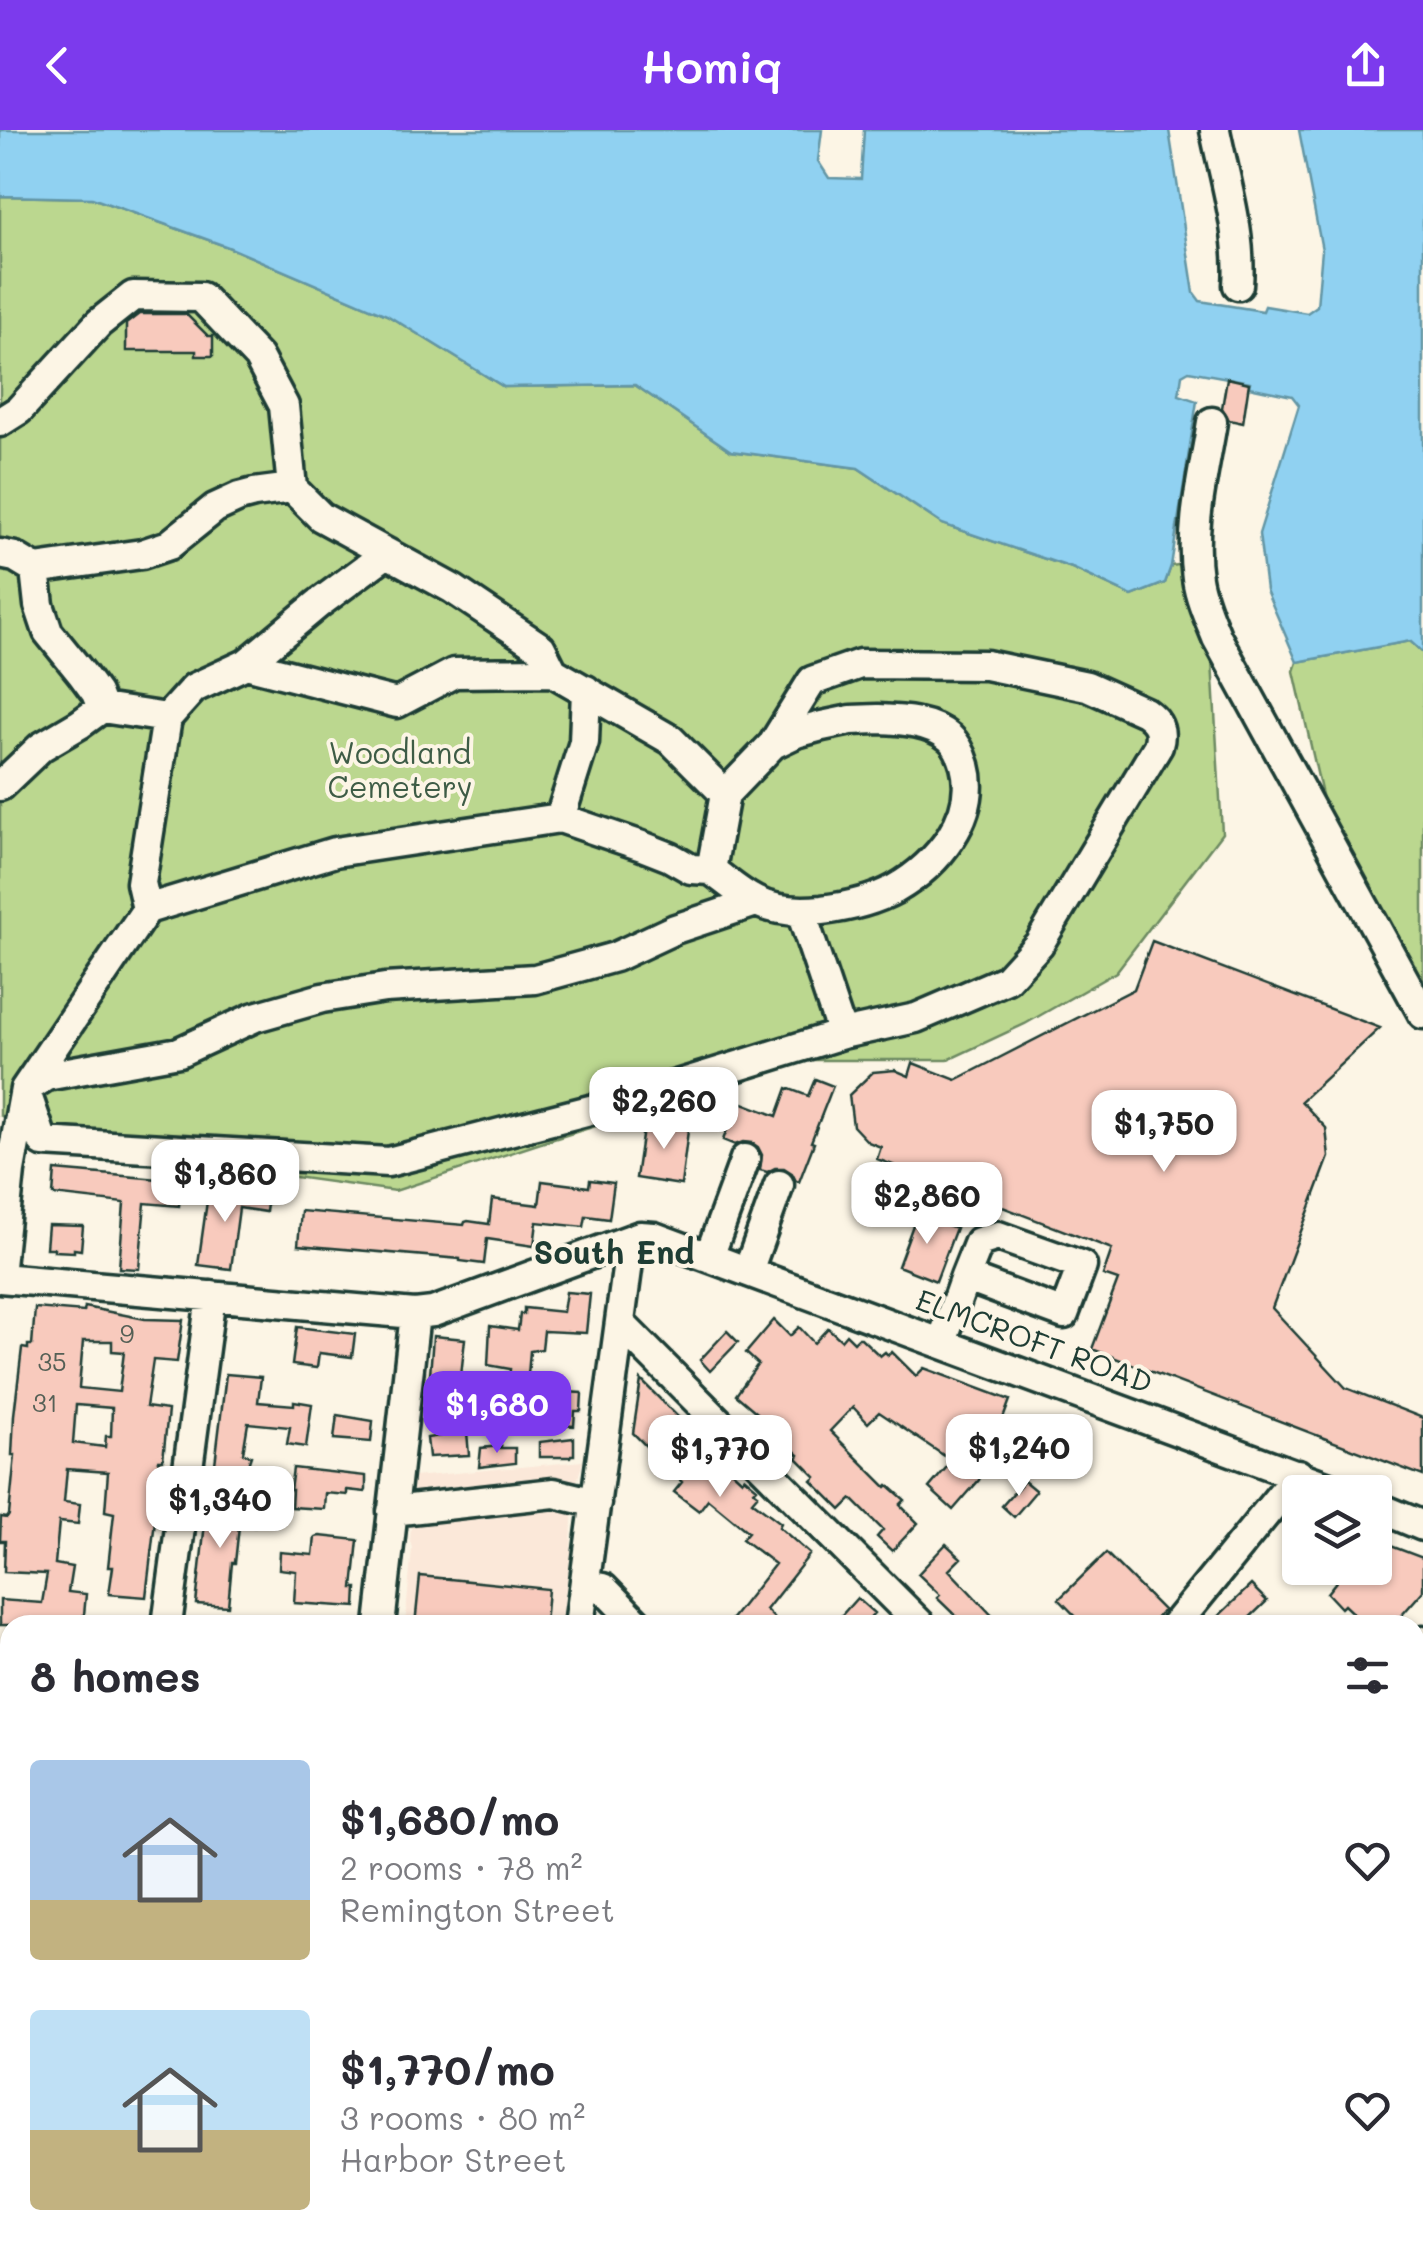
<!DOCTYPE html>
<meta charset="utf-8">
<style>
:root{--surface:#fff;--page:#f2f2f3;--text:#2b2b33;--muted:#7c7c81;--accent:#7c3aed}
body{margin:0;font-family:Mali,sans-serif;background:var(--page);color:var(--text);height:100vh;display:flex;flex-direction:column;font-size:38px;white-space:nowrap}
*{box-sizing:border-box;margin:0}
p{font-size:32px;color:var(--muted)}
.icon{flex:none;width:55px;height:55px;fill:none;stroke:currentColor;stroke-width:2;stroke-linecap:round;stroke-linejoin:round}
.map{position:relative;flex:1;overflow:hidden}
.side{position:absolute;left:0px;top:1485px;width:1425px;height:642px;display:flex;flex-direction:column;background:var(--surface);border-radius:30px 30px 0 0;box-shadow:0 2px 8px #0004}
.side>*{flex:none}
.controls{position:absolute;left:1282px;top:1345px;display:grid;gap:20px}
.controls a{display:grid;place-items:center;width:110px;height:110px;border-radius:10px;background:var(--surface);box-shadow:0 2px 8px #0004;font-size:50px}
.price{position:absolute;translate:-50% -85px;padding:0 22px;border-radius:20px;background:#fff;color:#222;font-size:32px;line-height:65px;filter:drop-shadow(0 2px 5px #0008)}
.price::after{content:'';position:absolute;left:50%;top:60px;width:30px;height:22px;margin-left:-15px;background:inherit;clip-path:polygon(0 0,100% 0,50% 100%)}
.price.selected{background:var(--accent);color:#fff}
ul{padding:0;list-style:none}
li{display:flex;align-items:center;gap:30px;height:250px;padding:0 30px}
li span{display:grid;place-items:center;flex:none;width:280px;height:200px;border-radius:10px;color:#555}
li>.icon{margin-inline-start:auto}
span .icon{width:120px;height:120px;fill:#fffc;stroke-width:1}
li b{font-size:42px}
h2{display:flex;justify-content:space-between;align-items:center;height:120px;padding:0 30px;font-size:42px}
header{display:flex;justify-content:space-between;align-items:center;height:130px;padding:0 30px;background:var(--accent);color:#fff;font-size:45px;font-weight:600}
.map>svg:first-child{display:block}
.built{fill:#fbe8d9}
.green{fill:#bbd78f;stroke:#6d8a62;stroke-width:2.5}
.water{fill:#90d1f1;stroke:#6396a5;stroke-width:2.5}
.building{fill:#f8cabd;stroke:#1f3d34;stroke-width:2.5;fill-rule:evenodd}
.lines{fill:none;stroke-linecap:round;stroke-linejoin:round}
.minor-casing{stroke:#1f3d34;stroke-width:35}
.minor{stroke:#fcf5e5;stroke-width:28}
.labels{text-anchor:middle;stroke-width:8;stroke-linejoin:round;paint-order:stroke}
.number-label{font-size:25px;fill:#556056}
.park-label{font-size:30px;fill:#3e5c46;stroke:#fcf5e5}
.street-label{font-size:30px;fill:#1f3d34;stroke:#fcf5e5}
.neighbourhood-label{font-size:32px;font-weight:bold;fill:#1f3d34;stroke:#fcf5e5}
</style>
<header><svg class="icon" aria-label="back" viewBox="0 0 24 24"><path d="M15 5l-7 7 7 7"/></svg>Homiq<svg class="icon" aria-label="share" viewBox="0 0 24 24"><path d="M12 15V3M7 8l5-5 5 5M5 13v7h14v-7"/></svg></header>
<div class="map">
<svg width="1423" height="2126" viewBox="0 0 1423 2126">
<rect width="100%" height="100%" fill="#fcf5e5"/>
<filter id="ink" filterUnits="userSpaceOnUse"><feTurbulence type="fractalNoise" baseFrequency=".01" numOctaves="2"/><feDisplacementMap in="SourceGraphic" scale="20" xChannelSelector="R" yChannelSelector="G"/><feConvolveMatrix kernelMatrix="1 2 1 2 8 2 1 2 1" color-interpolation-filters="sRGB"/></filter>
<g filter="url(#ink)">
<path class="built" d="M583,1331L576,1354L572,1386L571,1423L561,1495H405L412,1418L410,1411L414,1347Z"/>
<path class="green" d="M0,66L92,68L228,117L387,185L504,257L635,255L731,321L858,338L942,394L1072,438L1132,466L1165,453L1171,436L1186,434L1210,497L1222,703L1116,842L1025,894L948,930H810L547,1011L395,1061L43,1012L0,985Z
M1410,511L1423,523V879L1332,709L1294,541L1297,532Z
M203,2118H603L611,2126H204Z"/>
<path class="water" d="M0,0H822L818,31L829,48L861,49L864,0H1169L1194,163L1200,171L1263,181L1265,176L1307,183L1317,176L1322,120L1299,0H1423V523L1410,511L1297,532L1266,460L1259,404L1299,275L1292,266L1249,257L1250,252L1189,241L1182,245L1179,265L1197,271L1171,436L1165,453L1132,466L1072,438L942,394L858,338L731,321L635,255L504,257L387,185L228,117L92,68L0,66Z"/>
<path class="building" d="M139,184H186L208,206H213V226H196V221H126V194Z
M1227,248L1249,253L1243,293L1229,290L1222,278Z
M1152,811L1380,898L1301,971L1326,998L1329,1027L1272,1178L1346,1258L1423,1288V1346L1092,1219L1118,1150L1103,1145L1112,1119L877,1029L881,1017L868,1012L853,996L849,965L873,942L895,940L909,946L913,933L956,950L1134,859Z
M815,949L833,956L811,1012L814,1013L799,1052L796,1051L792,1043L784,1038H775L767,1042L760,1040L762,1025L758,1017L752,1013L743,1012L735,1015L723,1010L738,971L777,986L787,958L808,966Z
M690,985L681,1055L636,1048L643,999Z
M55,1040L181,1051L179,1076L145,1073L139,1139L119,1138L124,1073L53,1065Z
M590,1050L614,1053L609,1089L586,1086L584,1097L537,1092L534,1116L487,1109L484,1134L460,1131V1129L298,1115L301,1081L464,1095L465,1092L468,1091L489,1094L492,1069L539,1075L542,1051L589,1057Z
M209,1057L268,1066L266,1082L239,1078L231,1139L198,1135Z
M917,1084L956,1098L936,1151L898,1136Z
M48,1095L83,1096L81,1120L74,1119V1122L54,1121V1118H46Z
M566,1162L590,1164L586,1203L544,1201L542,1219L530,1221L528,1245L530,1271L506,1272L510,1239L488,1235L490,1196L518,1200L520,1184H524V1178L563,1182Z
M85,1177L145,1189L183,1190L177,1232L153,1230L146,1277L168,1280L163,1330H159L155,1365H158L146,1467L109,1464L113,1437H108L114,1383L105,1381L108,1342L67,1339L64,1372L80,1374L78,1394L59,1392L55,1434L72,1437L68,1462L86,1464L83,1495H0V1470L42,1473L47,1444L4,1442L5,1411H0L1,1387L7,1388L9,1385L15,1325H12L14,1285L22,1218L28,1219V1215H32L35,1178L84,1182ZM83,1211H112V1221L124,1222L119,1262L79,1258ZM76,1275L112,1278L111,1306H106L105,1317L73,1313Z
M774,1190L790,1206L799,1197L814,1213L828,1198L841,1210L846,1204L854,1212L858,1208H861L880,1226L885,1222L888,1225L892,1222L916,1246L924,1238L1010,1270L998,1302L1006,1305L1000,1321L992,1317L979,1350L953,1380L929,1358L952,1331L879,1282L868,1293L853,1277L830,1301L886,1357L888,1355L905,1370L900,1375L918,1393L892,1421L877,1407L883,1400L852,1369L841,1380L812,1351L816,1347L797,1328L799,1325L767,1296L769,1293L736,1265L758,1234L746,1223Z
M297,1197L355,1204L352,1227L319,1223L317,1238L292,1235Z
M727,1201L738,1212L710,1241L700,1230Z
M433,1206L465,1209L459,1264L438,1262L440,1246L430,1245Z
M226,1244L261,1247L258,1272L294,1275V1271L312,1274L306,1317L287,1314L290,1297L248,1293L243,1323L251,1326L246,1341L215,1334Z
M641,1250L700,1309L698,1311L722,1330L721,1331L742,1350L744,1347L757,1358L754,1361L758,1364L752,1371L781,1393L779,1397L810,1424L766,1480L781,1495H727L775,1434L742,1409L748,1402L708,1369L699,1381L674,1362L682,1352L633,1303Z
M546,1261L582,1263L581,1281H575L574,1296L544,1294Z
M337,1285L373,1291L371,1312L334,1309Z
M1074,1293L1088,1308L1065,1332L1050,1317Z
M467,1302L469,1325L429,1327L427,1308Z
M574,1308V1325H571L570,1327H539V1312Z
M501,1316L500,1318H515V1333L479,1337L481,1318Z
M293,1338L366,1346V1360L365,1362L347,1360V1365L325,1363L324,1379L291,1377L292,1360H290Z
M1024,1351L1036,1361L1014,1387L1002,1376Z
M204,1374L255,1378L254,1397L239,1396L235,1433H232L228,1476L196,1474L205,1393L201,1392Z
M320,1406L358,1410L353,1458H357L356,1477L294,1473L296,1441L279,1439L280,1422L313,1425L315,1407Z
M1375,1410L1423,1428V1461L1393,1495H1365L1344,1475L1341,1478L1327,1463L1347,1438H1375Z
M946,1414L961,1428L949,1440L1001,1495H965L937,1468L940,1465L918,1444Z
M1106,1423L1163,1480L1151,1495H1084L1059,1469Z
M420,1446L548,1459L545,1495H415Z
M1251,1455L1267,1471L1242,1495H1209Z
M857,1468L874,1483L863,1495H833Z"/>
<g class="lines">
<g class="minor-casing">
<path id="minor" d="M1215,0C1225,50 1242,104 1238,155
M0,292L19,280L99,193L133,166L201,167L258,227L284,276L292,358L321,387L453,459L541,518L553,542L671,610L725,664
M1212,292C1204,343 1189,397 1197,448C1200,469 1209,488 1217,508L1423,884
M0,424L15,427L35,439L142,424L169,415L215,378L239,367L254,363L292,358
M35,439L39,475L48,502L82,544L96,563L102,578
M246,534L397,573L454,543L553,542
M878,589C902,590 931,591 950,608C958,615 962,625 965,635C979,686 937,735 895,759C873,771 847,777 822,780C801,782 774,781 755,771C739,763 725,750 711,740L725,664L773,614L796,603L822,596L851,590Z
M0,656L41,617L80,594L102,578L167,588
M560,688L584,612L586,560
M147,779L141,753L167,588L194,558L246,534L318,474L387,423
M801,782L842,904
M25,959L147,779L335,722L560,688L642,716L670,727L691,739L711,740
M26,959L46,946L179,922L255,887L322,868L385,858L535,849L615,827L675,799L756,772
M709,1127L745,1029
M0,1136L10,1041L25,959L43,1012L388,1032L625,971L842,904L916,888L1007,849L1039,814L1158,616C1163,600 1158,591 1145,582L1087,556L986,535L860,534L812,551L773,614
M748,1141L779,1055
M0,1148L415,1184L433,1182L640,1106L654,1107L1342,1362
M620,1193L921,1495
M942,1212L965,1147L1064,1184L1082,1136L998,1106L979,1112L965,1147
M1375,1376L1423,1396
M392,1381L554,1363L596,1373
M585,1455L603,1458L639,1495
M167,1495L211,1166
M380,1495L415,1184
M579,1495L631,1110
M1175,1495L1298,1344
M1415,1522L1423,1511
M1415,1566L1423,1572
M0,1633H10
M1415,1899L1423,1889
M0,1945L10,1944
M1415,2073L1423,2067
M192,2118L193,2126
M616,2118L624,2126
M940,2126L951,2118
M1237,2126L1243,2118
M1346,2126L1357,2118"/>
</g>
<use href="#minor" class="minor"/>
</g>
</g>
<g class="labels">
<g class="number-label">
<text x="127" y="1213">9</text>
<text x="52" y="1241">35</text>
<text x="45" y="1282">31</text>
</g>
<g class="park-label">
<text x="400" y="634">Woodland<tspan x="400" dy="34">Cemetery</tspan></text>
</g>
<g class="street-label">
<text transform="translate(1034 1212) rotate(20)" y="10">ELMCROFT ROAD</text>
</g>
<g class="neighbourhood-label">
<text x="614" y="1134">South End</text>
</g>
</g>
</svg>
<div class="controls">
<a><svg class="icon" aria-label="layers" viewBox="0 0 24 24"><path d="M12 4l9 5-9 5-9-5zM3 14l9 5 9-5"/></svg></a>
</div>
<b class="price" style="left:664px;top:1022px">$2,260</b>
<b class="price" style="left:1164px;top:1045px">$1,750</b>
<b class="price" style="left:225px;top:1095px">$1,860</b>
<b class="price" style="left:927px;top:1117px">$2,860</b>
<b class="price selected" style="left:497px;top:1326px">$1,680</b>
<b class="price" style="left:1019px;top:1369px">$1,240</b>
<b class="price" style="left:720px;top:1370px">$1,770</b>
<b class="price" style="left:220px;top:1421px">$1,340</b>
<section class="side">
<h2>8 homes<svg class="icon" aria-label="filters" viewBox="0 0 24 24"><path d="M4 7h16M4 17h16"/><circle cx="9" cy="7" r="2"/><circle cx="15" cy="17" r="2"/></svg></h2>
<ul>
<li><span style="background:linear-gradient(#a9c7e8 70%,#c2b280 0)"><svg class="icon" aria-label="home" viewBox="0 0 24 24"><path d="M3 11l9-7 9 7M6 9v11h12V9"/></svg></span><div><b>$1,680/mo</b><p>2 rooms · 78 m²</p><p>Remington Street</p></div><svg class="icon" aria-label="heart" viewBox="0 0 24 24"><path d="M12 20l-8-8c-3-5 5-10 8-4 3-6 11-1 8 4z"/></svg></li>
<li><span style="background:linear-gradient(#bfe0f5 60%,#c2b280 0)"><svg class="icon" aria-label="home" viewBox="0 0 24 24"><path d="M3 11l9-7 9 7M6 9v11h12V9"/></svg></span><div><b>$1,770/mo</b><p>3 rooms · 80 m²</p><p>Harbor Street</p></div><svg class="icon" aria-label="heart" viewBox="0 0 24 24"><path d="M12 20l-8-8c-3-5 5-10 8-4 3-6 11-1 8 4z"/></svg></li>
</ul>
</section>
</div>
